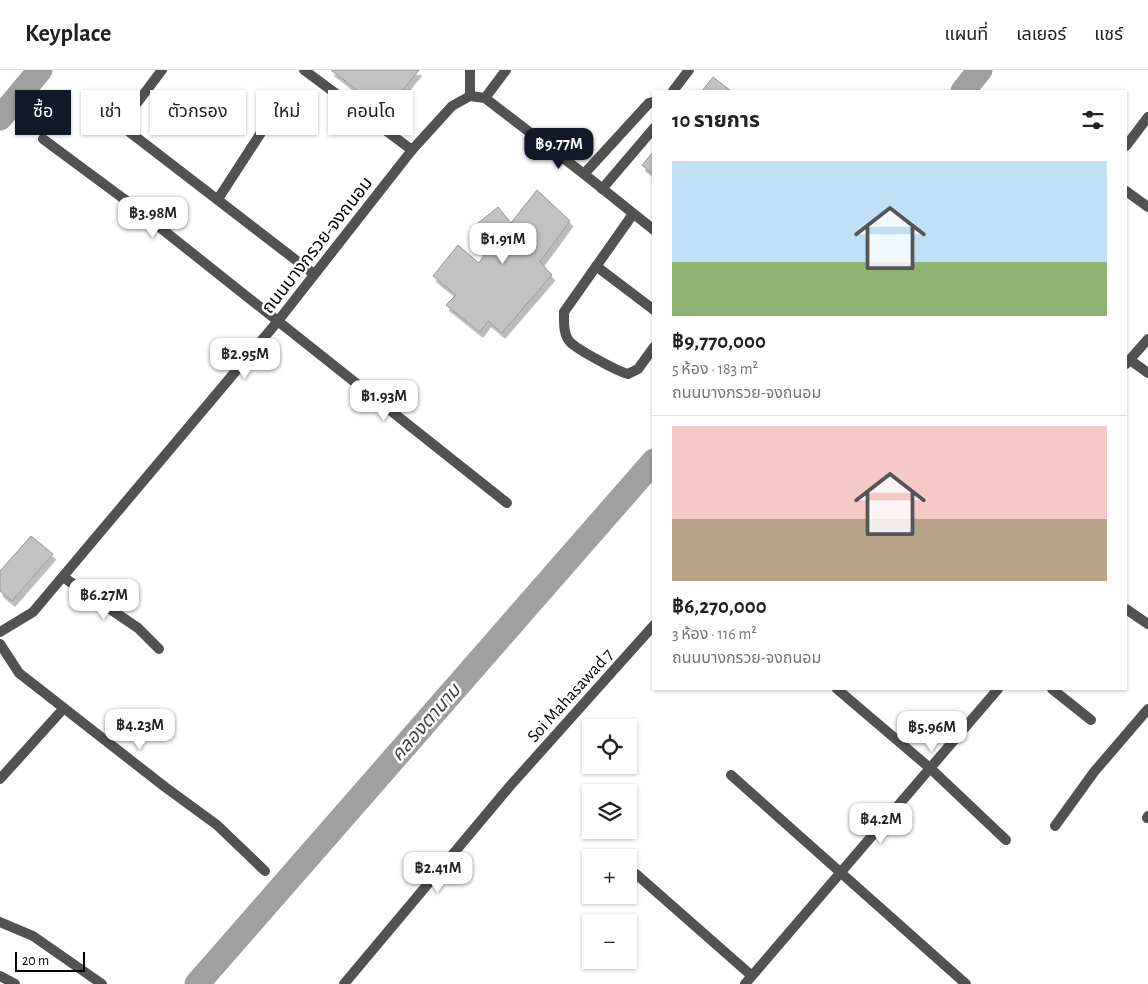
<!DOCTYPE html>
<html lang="th">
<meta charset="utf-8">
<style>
:root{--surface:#fff;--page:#f6f6f6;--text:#202124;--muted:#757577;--line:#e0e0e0;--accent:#111827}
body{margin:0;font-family:"Alegreya Sans","Noto Sans Thai",sans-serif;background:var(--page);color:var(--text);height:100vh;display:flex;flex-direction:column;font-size:19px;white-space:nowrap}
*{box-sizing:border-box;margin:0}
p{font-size:16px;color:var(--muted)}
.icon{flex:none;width:28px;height:28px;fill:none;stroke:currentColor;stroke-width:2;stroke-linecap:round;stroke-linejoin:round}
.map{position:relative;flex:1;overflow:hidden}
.sheet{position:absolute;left:652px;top:20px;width:475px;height:600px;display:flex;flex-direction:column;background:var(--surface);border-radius:0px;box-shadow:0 1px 4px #0004}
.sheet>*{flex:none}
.top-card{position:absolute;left:15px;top:20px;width:475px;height:45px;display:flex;gap:10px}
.buttons{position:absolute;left:582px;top:649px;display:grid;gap:10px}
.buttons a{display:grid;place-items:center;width:55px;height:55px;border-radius:0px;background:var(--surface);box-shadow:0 1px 4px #0004;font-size:25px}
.scale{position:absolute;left:15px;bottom:12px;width:70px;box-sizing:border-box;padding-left:5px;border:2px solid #000;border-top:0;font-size:14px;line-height:18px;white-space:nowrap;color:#000;-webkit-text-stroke:4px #fff;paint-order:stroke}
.price{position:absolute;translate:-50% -42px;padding:0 11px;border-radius:10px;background:#fff;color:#222;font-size:16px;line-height:32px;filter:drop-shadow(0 1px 2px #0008)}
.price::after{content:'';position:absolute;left:50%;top:30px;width:15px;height:11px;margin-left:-8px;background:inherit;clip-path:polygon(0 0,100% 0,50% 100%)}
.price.active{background:var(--accent);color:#fff}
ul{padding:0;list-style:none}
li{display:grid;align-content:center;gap:10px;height:265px;padding:0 20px}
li+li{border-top:1px solid var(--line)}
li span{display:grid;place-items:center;height:155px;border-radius:0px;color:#555}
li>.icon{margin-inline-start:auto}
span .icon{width:90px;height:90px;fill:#fffc;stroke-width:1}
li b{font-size:21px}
h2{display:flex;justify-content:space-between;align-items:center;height:60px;padding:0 20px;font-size:21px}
.pill{padding:0 18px;border-radius:0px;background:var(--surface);box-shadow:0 1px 4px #0004;font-size:18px;line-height:45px}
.pill.active{background:var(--accent);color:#fff}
header{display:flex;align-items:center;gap:30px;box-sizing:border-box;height:70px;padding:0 25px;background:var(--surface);border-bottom:1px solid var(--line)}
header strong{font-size:24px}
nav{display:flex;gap:28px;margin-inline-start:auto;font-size:18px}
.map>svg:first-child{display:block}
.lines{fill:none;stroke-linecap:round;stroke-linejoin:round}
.canal{stroke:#a0a0a0;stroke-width:25}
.building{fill:#c2c2c2;stroke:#969696;filter:url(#shadow)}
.service{stroke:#525252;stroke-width:10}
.minor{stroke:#525252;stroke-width:10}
.tertiary{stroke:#525252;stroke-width:10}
.labels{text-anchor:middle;stroke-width:5;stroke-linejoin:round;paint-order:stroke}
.street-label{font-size:18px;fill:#000;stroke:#fff}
.water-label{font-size:19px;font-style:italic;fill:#414141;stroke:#fff}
</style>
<header>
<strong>Keyplace</strong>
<nav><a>แผนที่</a><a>เลเยอร์</a><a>แชร์</a></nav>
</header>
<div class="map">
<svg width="1148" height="914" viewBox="0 0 1148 914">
<defs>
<filter id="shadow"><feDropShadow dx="3" dy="5.5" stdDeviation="0" flood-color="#0004"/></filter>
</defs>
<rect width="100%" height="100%" fill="#fff"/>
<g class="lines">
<path class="canal" d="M963,21L980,0
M0,48L40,0
M197,914L654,391"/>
</g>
<path class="building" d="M331,0H419L385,42Z
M713,7L731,21H702Z
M654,81V105L642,95Z
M537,120L570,151L540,192L552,205L502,263L488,251L480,262L446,235L456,225L433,206L458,175L479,193L488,179L472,158L498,137L511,153Z
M31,466L53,484L12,531L0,521V501Z"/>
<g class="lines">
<path class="service" d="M470,26V0
M137,33L162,0
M218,129L266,55
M633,144L564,242C564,252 563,264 570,272C578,280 617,301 628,304L638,299L654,277
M596,196L654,240"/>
<path class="minor" d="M304,0L412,80
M673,21L689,0
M485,28L506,0
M110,47L314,204
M43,69L124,129L507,433
M1126,76L1148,47
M584,104L649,33L654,32
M602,119L654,58
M1126,121L1148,137
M1130,290L1148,303
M1126,294L1148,269
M63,507L138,558L159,579
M0,574L19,603L165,717L217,755L265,801
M837,619L931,699L1006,770
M1052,619L1091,650
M731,705L966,914
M0,709L64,638
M1147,748L1148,746
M1055,756L1094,702L1148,639
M636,804L752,906
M0,852L33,866L102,914
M0,906L15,914
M344,914L510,716L654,555
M745,914L998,619"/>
<path class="tertiary" d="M1126,539L1148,554
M0,562L33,542L278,251L412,80L452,36L470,26L485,28L584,104L654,160"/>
</g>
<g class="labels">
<g class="street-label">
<text transform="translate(317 175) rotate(-52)" y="6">ถนนบางกรวย-จงถนอม</text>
<text transform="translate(570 625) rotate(-48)" y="6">Soi Mahasawad 7</text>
</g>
<g class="water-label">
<text transform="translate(425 652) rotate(-49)" y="7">คลองตานาม</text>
</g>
</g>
</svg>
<div class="buttons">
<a><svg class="icon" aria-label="locate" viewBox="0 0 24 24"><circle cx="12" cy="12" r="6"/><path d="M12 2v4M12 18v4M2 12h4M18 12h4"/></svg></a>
<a><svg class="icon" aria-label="layers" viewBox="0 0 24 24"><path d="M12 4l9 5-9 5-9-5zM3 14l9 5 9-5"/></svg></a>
<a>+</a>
<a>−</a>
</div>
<div class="scale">20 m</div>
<b class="price active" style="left:559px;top:100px">฿9.77M</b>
<b class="price" style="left:153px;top:169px">฿3.98M</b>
<b class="price" style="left:503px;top:195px">฿1.91M</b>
<b class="price" style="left:245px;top:310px">฿2.95M</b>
<b class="price" style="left:384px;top:352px">฿1.93M</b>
<b class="price" style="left:104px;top:551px">฿6.27M</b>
<b class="price" style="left:140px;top:681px">฿4.23M</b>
<b class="price" style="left:932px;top:683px">฿5.96M</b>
<b class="price" style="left:881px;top:775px">฿4.2M</b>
<b class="price" style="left:438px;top:824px">฿2.41M</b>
<div class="top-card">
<a class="pill active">ซื้อ</a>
<a class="pill">เช่า</a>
<a class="pill">ตัวกรอง</a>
<a class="pill">ใหม่</a>
<a class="pill">คอนโด</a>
</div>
<section class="sheet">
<h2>10 รายการ<svg class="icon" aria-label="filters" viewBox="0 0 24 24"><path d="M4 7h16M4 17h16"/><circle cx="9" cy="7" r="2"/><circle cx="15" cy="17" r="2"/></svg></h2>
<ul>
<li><span style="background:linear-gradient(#bfe0f5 65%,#8fb573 0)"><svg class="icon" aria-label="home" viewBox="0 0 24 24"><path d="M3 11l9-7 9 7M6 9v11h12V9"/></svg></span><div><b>฿9,770,000</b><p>5 ห้อง · 183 m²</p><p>ถนนบางกรวย-จงถนอม</p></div></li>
<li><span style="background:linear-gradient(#f6c9c9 60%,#b9a48a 0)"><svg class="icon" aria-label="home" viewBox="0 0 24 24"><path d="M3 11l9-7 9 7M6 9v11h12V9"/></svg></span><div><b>฿6,270,000</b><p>3 ห้อง · 116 m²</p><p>ถนนบางกรวย-จงถนอม</p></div></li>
</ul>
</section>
</div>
